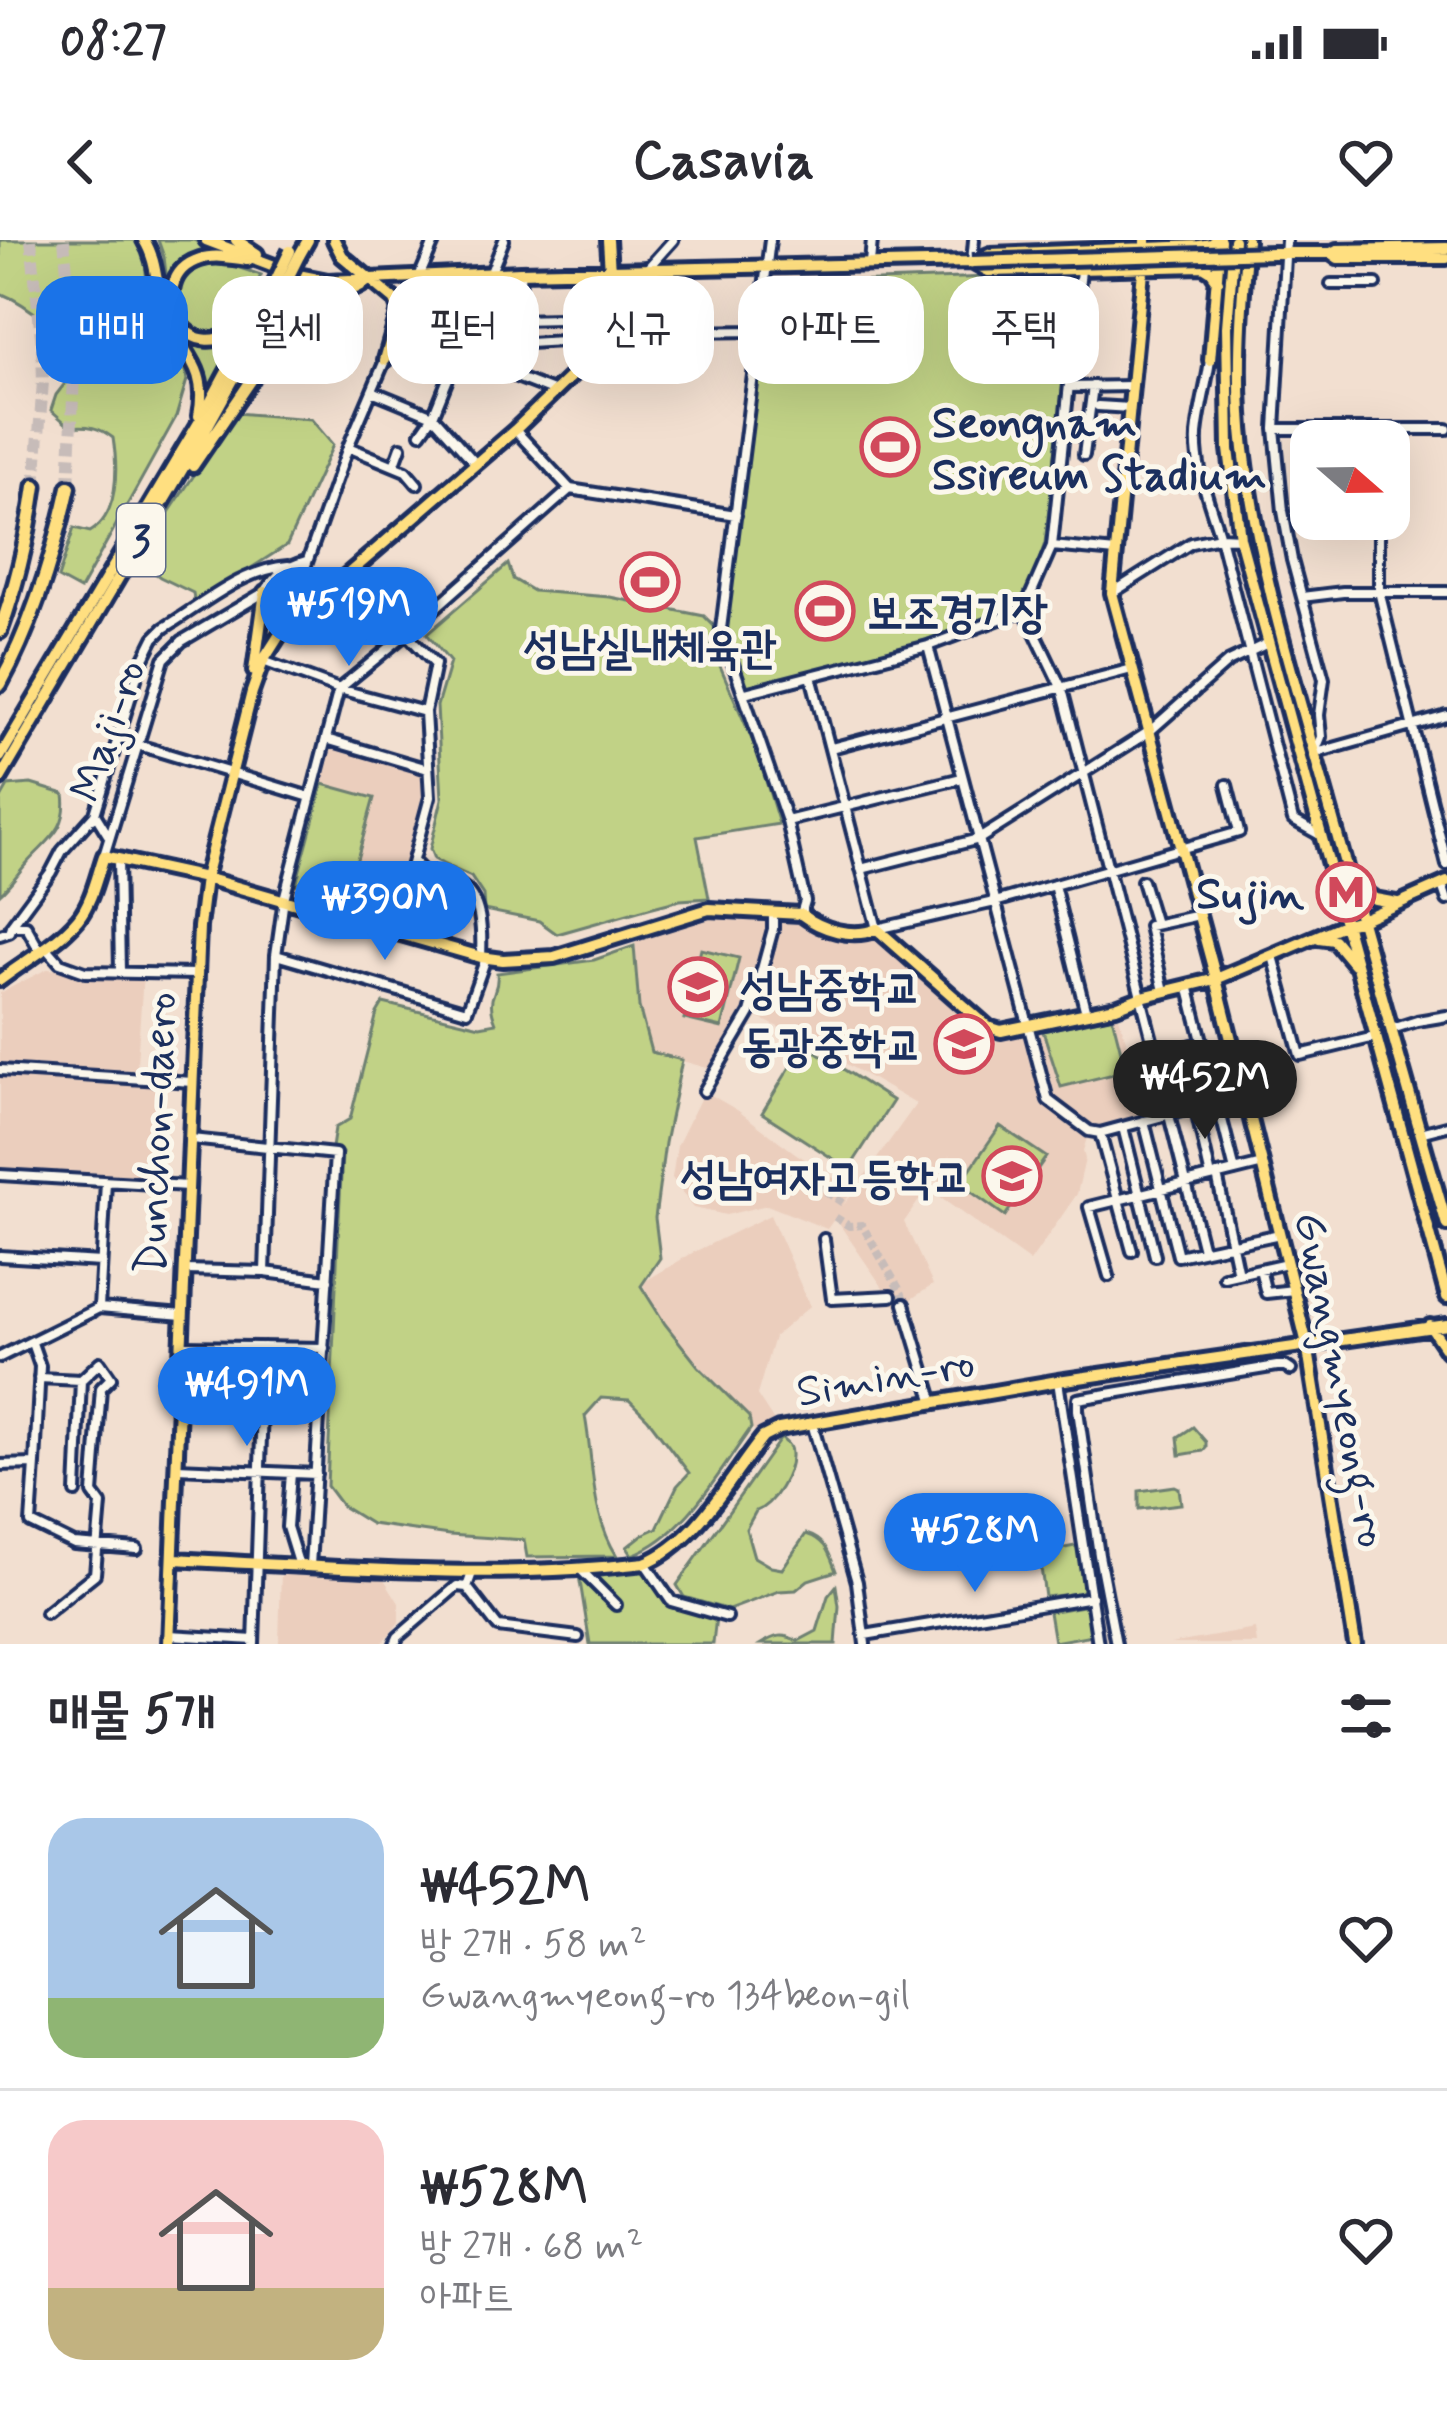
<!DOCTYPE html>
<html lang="ko">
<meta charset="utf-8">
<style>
:root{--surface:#fff;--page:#f2f2f3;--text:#2b2b33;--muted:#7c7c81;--line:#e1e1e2;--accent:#1a73e8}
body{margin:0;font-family:Mynerve,"Poor Story",sans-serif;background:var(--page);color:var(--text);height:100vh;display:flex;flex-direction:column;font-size:45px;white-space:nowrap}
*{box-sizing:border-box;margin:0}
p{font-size:39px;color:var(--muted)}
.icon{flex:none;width:66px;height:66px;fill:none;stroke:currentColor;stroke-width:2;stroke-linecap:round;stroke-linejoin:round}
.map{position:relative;height:1404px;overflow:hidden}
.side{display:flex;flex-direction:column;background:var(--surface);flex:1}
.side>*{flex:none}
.banner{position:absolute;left:36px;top:36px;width:1377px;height:108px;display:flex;gap:24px}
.needle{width:78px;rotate:110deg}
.tools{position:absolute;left:1290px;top:180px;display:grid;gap:24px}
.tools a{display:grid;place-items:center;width:120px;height:120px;border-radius:24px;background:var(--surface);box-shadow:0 12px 48px #0002;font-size:60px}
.price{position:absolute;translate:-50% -102px;padding:0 27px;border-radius:42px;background:var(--accent);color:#fff;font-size:39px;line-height:78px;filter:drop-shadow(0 3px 6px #0008)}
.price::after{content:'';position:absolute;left:50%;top:72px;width:36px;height:27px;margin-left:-18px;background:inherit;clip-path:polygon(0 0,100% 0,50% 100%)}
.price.on{background:#222;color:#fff}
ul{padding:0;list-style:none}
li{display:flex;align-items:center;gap:36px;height:300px;padding:0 48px}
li+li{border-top:3px solid var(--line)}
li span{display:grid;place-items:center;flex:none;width:336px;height:240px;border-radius:36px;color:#555}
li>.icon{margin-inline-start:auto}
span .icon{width:144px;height:144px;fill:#fffc;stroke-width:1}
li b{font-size:51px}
h2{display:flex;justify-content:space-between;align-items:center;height:144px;padding:0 48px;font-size:51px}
.pill{padding:0 42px;border-radius:36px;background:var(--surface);box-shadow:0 12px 48px #0002;font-size:42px;line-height:108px}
.pill.on{background:var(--accent);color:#fff}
.status{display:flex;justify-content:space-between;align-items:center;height:84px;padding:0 60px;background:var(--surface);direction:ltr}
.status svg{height:33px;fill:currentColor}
header{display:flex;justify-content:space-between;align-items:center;height:156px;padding:0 48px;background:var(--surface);font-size:54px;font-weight:800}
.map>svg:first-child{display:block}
.built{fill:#ebcebd}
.green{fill:#c1d286;stroke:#6e8072;stroke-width:3}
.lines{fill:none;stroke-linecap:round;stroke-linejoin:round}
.minor-tunnel{stroke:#c7bcb9;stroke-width:8;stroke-dasharray:8 4;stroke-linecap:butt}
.highway-tunnel{stroke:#c7bcb9;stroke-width:12;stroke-dasharray:12 6;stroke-linecap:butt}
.minor-casing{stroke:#1b2f5e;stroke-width:16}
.major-casing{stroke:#1b2f5e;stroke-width:20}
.highway-casing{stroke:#1b2f5e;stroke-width:21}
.minor{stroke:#fbf7ec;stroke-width:8}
.major{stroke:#ffdf80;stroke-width:10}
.highway{stroke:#ffdf80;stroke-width:12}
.major-bridge-casing{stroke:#1b2f5e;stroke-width:20;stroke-linecap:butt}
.major-bridge{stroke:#ffdf80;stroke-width:10}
.labels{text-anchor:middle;stroke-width:10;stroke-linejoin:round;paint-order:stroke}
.shield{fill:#fbf7ec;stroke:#5e6b89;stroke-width:3}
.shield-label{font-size:42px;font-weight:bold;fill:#1b2f5e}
.poi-label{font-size:45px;font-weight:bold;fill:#1b2f5e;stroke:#fbf7ec;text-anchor:start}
.street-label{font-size:45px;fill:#1b2f5e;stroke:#fbf7ec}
</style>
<div class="status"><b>08:27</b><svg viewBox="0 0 49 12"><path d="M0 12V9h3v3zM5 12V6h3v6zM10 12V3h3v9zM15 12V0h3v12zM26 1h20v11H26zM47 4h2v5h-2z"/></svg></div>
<header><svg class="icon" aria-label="back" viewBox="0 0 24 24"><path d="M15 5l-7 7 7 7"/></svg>Casavia<svg class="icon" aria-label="heart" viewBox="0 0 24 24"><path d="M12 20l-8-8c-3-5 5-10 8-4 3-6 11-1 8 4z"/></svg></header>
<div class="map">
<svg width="1447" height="1404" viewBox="0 0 1447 1404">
<rect width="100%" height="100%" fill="#f2dfd0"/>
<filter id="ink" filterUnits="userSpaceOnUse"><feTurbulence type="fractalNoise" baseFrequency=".00833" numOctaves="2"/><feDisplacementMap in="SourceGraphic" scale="24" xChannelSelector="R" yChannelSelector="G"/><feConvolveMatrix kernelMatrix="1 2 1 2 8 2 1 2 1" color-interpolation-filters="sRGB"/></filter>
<g filter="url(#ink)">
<path class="built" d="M326,499L428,529L430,557L394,690L284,659Z
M709,669L801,674L840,692L880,691L991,789L1028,785L1048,860L1089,891L1083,911L1085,919L1077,954L1030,1022L934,953L951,914L904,982L933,1045L897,1068L835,978L827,989L767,965L726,975L693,968L672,938L677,906L704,851L737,870L795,913L852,950L843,966L916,864L799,797L751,774L714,830L651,812L639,767L635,692Z
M47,729L143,735L136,838L162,840L159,944L0,935V753Z
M1116,767L1128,807L1151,803L1167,870L1090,889L1050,852L1031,786Z
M770,975L810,1066L774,1097L757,1155L779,1189L763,1197L751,1188L749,1177L738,1164L721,1151L665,1084L642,1043L694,1012Z
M281,1330L382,1336L399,1363V1382L382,1404H279Z
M1255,1389L1257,1404H1170Z"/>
<path class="green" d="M0,0H138L143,7L150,66L185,126L187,140L176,177L80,350L58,338L74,288L90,292C119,275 118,228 113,198C99,187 88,185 70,187L51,170L56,155L80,124C68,96 28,64 0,53Z
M158,0H193L218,11C189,13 181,18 167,43L164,17Z
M212,24L231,25L261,35C253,52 247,74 234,87C192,126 142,40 212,24Z
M1076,34L1045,303L1024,364L923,401L747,449L721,389L768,45Z
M180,94C203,106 214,107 236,96L204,165L198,118Z
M236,173L311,179L333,205L287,305L195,364L193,353L160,337L141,322L153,296Z
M508,324L513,339L533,351L610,357L704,376L715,387L711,405L757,511L779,584L697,597L709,658L680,660L649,668L557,694L539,681L484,670L483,655L471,637L443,624L434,619L430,609L442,559L437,466L450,422L427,394Z
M31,544L64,554C69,590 47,600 27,623C18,633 10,645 0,654V560L8,546Z
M323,544L374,558L349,648C329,656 315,652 296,644Z
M634,706L639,767L651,812L682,820L665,903L655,978L660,1018L641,1046L665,1084L698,1126L749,1177L751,1188C719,1232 686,1295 632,1315L627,1307L642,1295L657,1288L677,1246L689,1233L648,1179L629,1160L601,1158L585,1176C594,1224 590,1273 617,1316L527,1317L524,1300L449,1295L371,1284L342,1266L327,1246L342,913L332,908L335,888L350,879L377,773L383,763L480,786L496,783C484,753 500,755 497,733L594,720Z
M701,709L739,718L722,788L684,779Z
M1112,776L1126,831L1061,847L1043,791Z
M804,804L893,861L849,929L762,873Z
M1000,886L1046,917L1005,976L960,944Z
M1193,1187L1206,1202V1208L1203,1211L1180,1215L1178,1197Z
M781,1198C787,1204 791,1205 791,1214C792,1234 773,1265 756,1271L746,1289L754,1317L771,1327L782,1329L806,1294C826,1300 829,1313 836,1331L808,1340L796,1350L779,1351L729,1370L684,1357L677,1345Z
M1175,1246L1179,1248L1181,1264L1139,1269V1251Z
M1080,1305L1087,1346L1080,1353L1045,1357L1039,1313Z
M656,1328L673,1359L716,1377L713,1404H590L578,1329Z
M836,1346L839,1366L836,1404H761C776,1395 782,1393 798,1401L817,1391L828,1356Z
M1082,1366L1089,1371L1092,1395L1054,1402L1049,1372Z"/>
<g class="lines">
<path class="minor-tunnel" d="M816,945L843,963
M835,977L849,986L862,985L902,1054L904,1064"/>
<path class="highway-tunnel" d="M31,0L42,106L43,142L35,246
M64,0L75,113L69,247"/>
<g class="minor-casing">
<path id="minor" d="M770,0L721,389L787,581L805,661L801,674
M1286,0L1275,189L1283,271L1292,320L1324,439L1319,475L1321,497L1315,512
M972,22L974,0
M870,23L872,0
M646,30L673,0
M520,32L522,79
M1331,44H1376
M400,81L435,0
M470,81L605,78
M459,107L579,100L602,93L760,91
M457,114L555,152
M1210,120C1207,142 1201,164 1198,186C1192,222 1210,263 1220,297L1240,298
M1069,147L1132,146
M372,151L433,176L476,224
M1098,166L1130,168
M1275,189H1447
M515,190L570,249L736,275
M421,193L433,176L504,0
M348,207L406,231L417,244
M1084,215L1093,146
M394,226L401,207
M1379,279V351L1447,625
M1052,306L1116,312
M350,334L435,424L425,472L430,557L394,690
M265,352C276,334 286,327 306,321
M1112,353L1191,303L1220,297L1293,580L1320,595
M1302,357L1343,352H1447
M1024,370L1062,449L1171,874
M283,390L348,207L386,118
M928,406L1048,860L1089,891L1100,893
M263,421L339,449L425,472
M811,436L877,689L995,662L1239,592L1227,545
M745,453L928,406L1024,370L1052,306L1081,30
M326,499L428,529
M138,505L310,557
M831,508L1132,429
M1316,513L1447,476
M787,581L962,538
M108,595L95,574L140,426L154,398L164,388C202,365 243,329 288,326
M104,616L164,419L182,401L265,352L292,361
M118,619L120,732
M415,623C428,639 441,636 458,644C483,656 482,694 481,717
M861,629L979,599L1150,491L1228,422L1268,403
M1142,641L1155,684
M1054,645L1086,773
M1442,645L1447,660
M11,686L51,632L62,611L95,574
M0,695L9,692L11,686H26L40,711
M46,707L60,723L85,732L197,734
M276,715L467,771L486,718
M1273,716L1300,815L1375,797
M1188,745L1235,931
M1164,751L1149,686L1199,675
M1392,789L1417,781L1447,776
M1203,802L1182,808L1211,937
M0,830L193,842
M704,851L750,773L773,689V672
M1169,875L1203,1010
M1144,881L1178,1016L1280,994
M1123,887L1155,1016
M1100,893L1245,854
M1100,893L1132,1011
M1420,893L1447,886
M191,899L335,914L310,1326
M0,935L188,946
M1217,935L1238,1034
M824,999L832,1059L891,1056
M0,1016L101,1022
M1260,1029L1266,1053L1294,1050
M185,1030L265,1032L328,1040
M265,1032L276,715L284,659L339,449L406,394L570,249
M1109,1036L1089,967L1263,924
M1224,1037L1287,1023
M904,1064L934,1163
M99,1068L106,942
M182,1106L324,1108
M0,1117L99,1068L183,1075
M39,1138L81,1140L76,1252
M1058,1141L1098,1404
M812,1183L857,1342L865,1404
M35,1224L31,1283L74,1304L137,1309
M0,1225L35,1224L40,1126L32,1103
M177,1228L316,1234
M291,1233L287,1287L299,1326
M645,1323L671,1361L727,1377
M581,1330L616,1365
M472,1333L467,1347L498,1387L578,1397
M46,1373L95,1334L101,1264L93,1253L101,1148L111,1138L100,1122L81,1140
M169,1395L254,1400
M865,1395L1092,1357
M254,1404L264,1107
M395,1404L398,1397L457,1346L467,1347
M1116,1404L1099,1315L1078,1170V1159L1277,1126H1285L1291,1130"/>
</g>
<g class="major-casing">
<path id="major" d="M144,0C159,24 155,51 166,76C182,115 209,125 199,176
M206,0L298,35L328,41L520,32L972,22L991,14L1199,6L1211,4L1215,0
M236,0L257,14
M334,0L342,16L395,60L399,71L385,120
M1146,0L1112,353L1216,739L1307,1104L1355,1404
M1234,0L1227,87L1229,209L1240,298L1447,1057
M1247,0C1241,69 1236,140 1244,209C1259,333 1298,453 1331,573C1369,710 1407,848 1447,985
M1273,13H1331L1338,18H1447
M1331,13L1337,10L1447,8
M299,16L308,0
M248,20C232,18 215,14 200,19C139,38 186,146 251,77
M972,22L988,31L1203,26L1211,31L1218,41
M1210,120L1220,0
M193,226L297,73C318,53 347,58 369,40
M303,332C310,344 321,347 334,345
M254,431L265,352
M0,517L204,174L269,54
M0,539L206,189L278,58
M1350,642L1375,659L1397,663
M1319,698L1334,700L1354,724
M0,740C25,721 58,703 78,679C92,662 97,636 104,616L205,638L481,717L503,720L554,717L709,669L801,674C822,690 852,699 877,689L988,787L1001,791L1116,767L1142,757L1216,739L1346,684L1361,680L1447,642
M1430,1086L1447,1111
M173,1319C331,1327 488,1341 645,1323C697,1302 729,1239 763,1197L779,1189L1058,1141L1447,1085
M169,1404L199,687L205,638L252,452L263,421L282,391L515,190L600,108L610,31L608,0"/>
</g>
<g class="highway-casing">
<path id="highway" d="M0,391C17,344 28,296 35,246
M0,444C33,384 54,314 69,247"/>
</g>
<use href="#minor" class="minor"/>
<use href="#major" class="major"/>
<use href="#highway" class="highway"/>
<g class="major-bridge-casing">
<path id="major-bridge" d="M972,22L1273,13
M269,54L290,11
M278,58L299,16"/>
</g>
<use href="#major-bridge" class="major-bridge"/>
</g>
</g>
<defs>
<g id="stadium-ring" transform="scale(3)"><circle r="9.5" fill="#fbf7ec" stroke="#d1495b" stroke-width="1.5"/><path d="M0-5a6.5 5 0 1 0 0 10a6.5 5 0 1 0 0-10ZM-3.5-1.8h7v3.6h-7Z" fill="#d1495b"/></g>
<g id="metro-ring" transform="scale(3)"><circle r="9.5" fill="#fbf7ec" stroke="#d1495b" stroke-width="1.5"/><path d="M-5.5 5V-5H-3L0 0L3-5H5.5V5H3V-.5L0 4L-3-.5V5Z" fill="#d1495b"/></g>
<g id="school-ring" transform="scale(3)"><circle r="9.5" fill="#fbf7ec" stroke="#d1495b" stroke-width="1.5"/><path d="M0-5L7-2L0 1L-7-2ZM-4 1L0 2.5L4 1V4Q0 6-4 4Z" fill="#d1495b"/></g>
</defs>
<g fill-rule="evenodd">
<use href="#stadium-ring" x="890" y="207"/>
<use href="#stadium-ring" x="650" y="342"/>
<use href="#stadium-ring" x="825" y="371"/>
<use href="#metro-ring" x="1346" y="652"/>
<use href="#school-ring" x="698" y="747"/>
<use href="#school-ring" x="964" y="804"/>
<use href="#school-ring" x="1012" y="936"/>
</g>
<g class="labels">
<rect class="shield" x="117" y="264" width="48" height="72" rx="9"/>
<g class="shield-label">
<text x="141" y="315">3</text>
</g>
<g class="poi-label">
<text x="932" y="197">Seongnam<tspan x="932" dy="52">Ssireum Stadium</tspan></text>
<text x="867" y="387">보조경기장</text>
<text x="650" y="422" text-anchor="middle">성남실내체육관</text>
<text x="1304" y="668" text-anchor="end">Sujin</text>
<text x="740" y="763">성남중학교</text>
<text x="922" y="820" text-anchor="end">동광중학교</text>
<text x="970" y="952" text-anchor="end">성남여자고등학교</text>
</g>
<g class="street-label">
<text transform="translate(106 490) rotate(-71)" y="16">Maji-ro</text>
<text transform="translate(154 893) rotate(-88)" y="16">Dunchon-daero</text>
<text transform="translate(885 1135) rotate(-10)" y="16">Simin-ro</text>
<text transform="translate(1343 1139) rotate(79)" y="16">Gwangmyeong-ro</text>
</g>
</g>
</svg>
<div class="tools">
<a><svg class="needle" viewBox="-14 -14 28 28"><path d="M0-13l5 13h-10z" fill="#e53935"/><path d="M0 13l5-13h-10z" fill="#7c7c81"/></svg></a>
</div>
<b class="price" style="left:349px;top:429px">₩519M</b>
<b class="price" style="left:385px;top:723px">₩390M</b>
<b class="price on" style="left:1205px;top:902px">₩452M</b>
<b class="price" style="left:247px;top:1209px">₩491M</b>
<b class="price" style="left:975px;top:1355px">₩528M</b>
<div class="banner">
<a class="pill on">매매</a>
<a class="pill">월세</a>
<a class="pill">필터</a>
<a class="pill">신규</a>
<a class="pill">아파트</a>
<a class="pill">주택</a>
</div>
</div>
<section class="side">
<h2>매물 5개<svg class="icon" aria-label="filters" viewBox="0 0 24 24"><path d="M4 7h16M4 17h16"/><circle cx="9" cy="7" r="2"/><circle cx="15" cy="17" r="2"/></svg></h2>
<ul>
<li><span style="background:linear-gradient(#a9c7e8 75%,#8fb573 0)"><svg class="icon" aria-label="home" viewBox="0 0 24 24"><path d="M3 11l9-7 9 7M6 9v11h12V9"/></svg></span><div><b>₩452M</b><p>방 2개 · 58 m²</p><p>Gwangmyeong-ro 134beon-gil</p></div><svg class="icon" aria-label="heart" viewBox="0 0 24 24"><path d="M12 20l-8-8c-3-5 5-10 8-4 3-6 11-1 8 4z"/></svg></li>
<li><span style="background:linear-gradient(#f6c9c9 70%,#c2b280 0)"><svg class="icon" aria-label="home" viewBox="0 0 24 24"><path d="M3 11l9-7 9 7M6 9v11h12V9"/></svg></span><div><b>₩528M</b><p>방 2개 · 68 m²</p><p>아파트</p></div><svg class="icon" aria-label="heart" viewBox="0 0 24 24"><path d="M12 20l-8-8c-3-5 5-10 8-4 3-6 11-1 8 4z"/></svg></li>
</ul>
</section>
